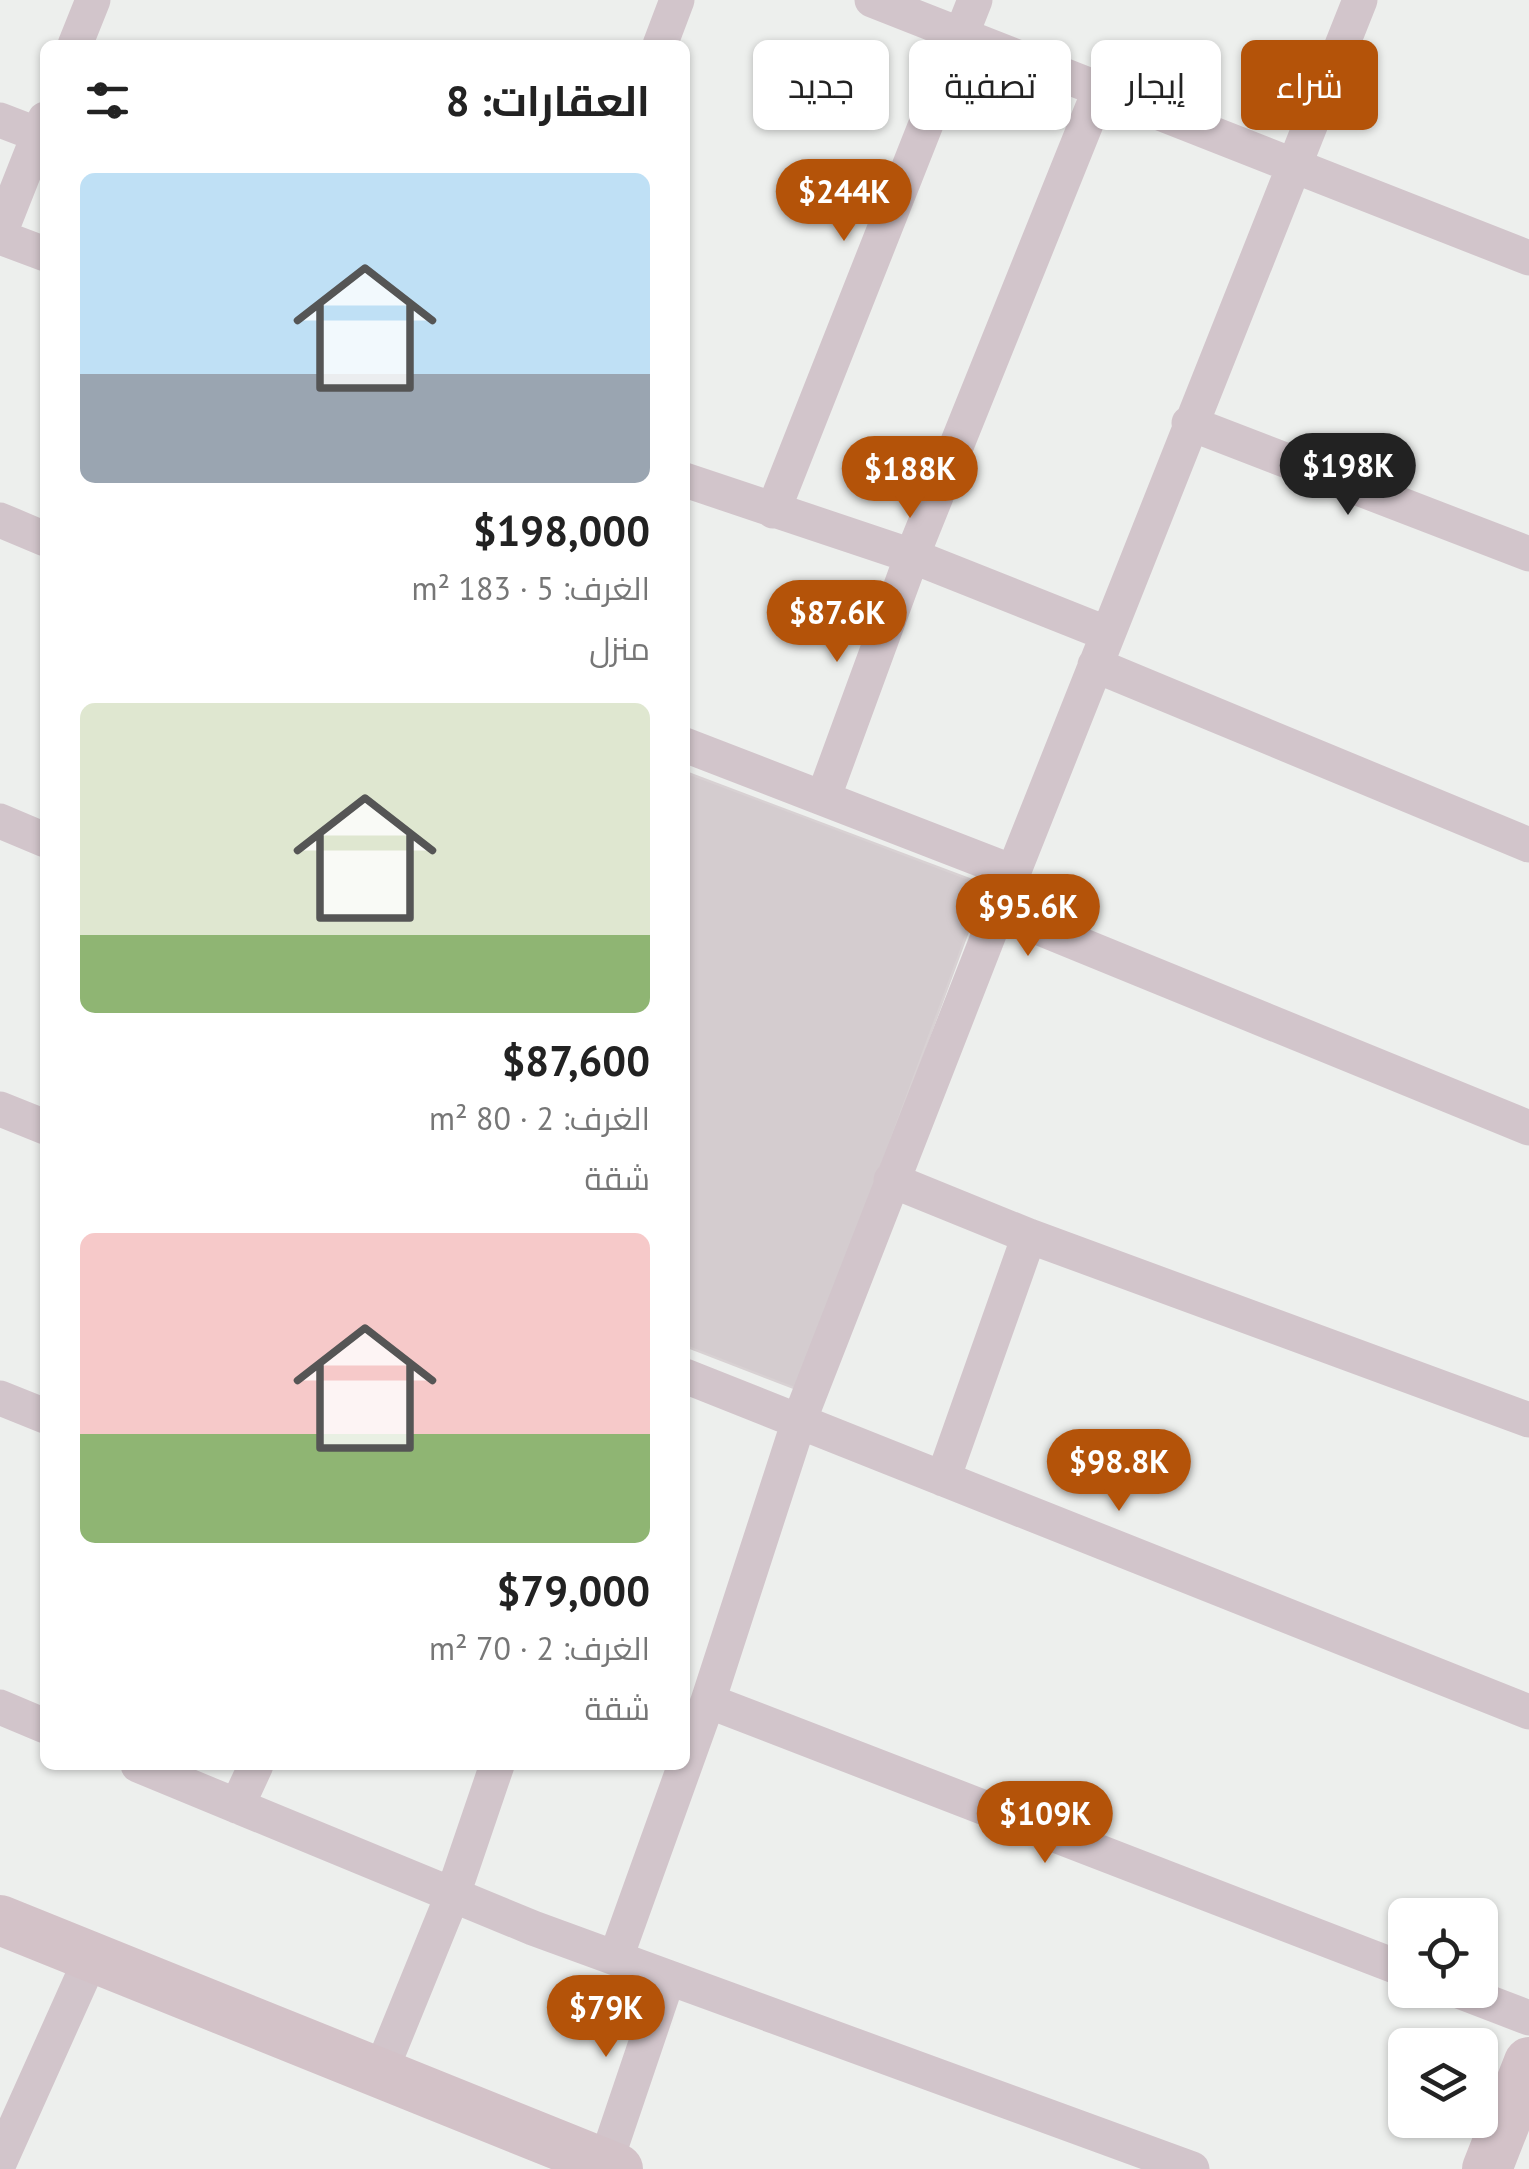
<!DOCTYPE html>
<html lang="ar">
<meta charset="utf-8">
<style>
:root{--surface:#fff;--page:#f2f2f2;--text:#222;--muted:#767676;--accent:#b45309}
body{margin:0;font-family:"PT Sans",Cairo,sans-serif;background:var(--page);color:var(--text);direction:rtl;height:100vh;display:flex;flex-direction:column;font-size:38px;white-space:nowrap}
*{box-sizing:border-box;margin:0}
p{font-size:32px;color:var(--muted)}
.icon{flex:none;width:55px;height:55px;fill:none;stroke:currentColor;stroke-width:2;stroke-linecap:round;stroke-linejoin:round}
.map{position:relative;flex:1;overflow:hidden;direction:ltr}
.drawer{position:absolute;left:40px;top:40px;width:650px;height:1730px;display:flex;flex-direction:column;background:var(--surface);border-radius:15px;box-shadow:0 2px 8px #0004;direction:rtl}
.drawer>*{flex:none}
.guide{position:absolute;left:720px;top:40px;width:658px;height:90px;direction:rtl;display:flex;gap:20px}
.controls{position:absolute;left:1388px;top:1898px;display:grid;gap:20px}
.controls a{display:grid;place-items:center;width:110px;height:110px;border-radius:15px;background:var(--surface);box-shadow:0 2px 8px #0004;font-size:50px}
.price{position:absolute;translate:-50% -85px;padding:0 22px;border-radius:35px;background:var(--accent);color:#fff;font-size:32px;line-height:65px;filter:drop-shadow(0 2px 5px #0008)}
.price::after{content:'';position:absolute;left:50%;top:60px;width:30px;height:22px;margin-left:-15px;background:inherit;clip-path:polygon(0 0,100% 0,50% 100%)}
.price.selected{background:#222;color:#fff}
ul{padding:0;list-style:none}
li{display:grid;align-content:center;gap:20px;height:530px;padding:0 40px}
li span{display:grid;place-items:center;height:310px;border-radius:15px;color:#555}
li>.icon{margin-inline-start:auto}
span .icon{width:180px;height:180px;fill:#fffc;stroke-width:1}
li b{font-size:42px}
h2{display:flex;justify-content:space-between;align-items:center;height:120px;padding:0 40px;font-size:42px}
.chip{padding:0 35px;border-radius:15px;background:var(--surface);box-shadow:0 2px 8px #0004;font-size:35px;line-height:90px}
.chip.selected{background:var(--accent);color:#fff}
.map>svg:first-child{display:block}
.building{fill:#d4cccf;stroke:#d8d1d3;stroke-width:2.5}
.lines{fill:none;stroke-linecap:round;stroke-linejoin:round}
.street{stroke:#d2c5cb;stroke-width:35}
.secondary{stroke:#d3c2c8;stroke-width:50}
</style>
<div class="map">
<svg width="1529" height="2169" viewBox="0 0 1529 2169">
<rect width="100%" height="100%" fill="#edefed"/>
<path class="building" d="M685,772L985,885L799,1390L685,1346Z"/>
<g class="lines">
<path class="street" d="M872,0L1529,258
M75,45L93,0
M660,45L677,0
M0,120L39,135
M0,233L45,119
M0,237L45,254
M1189,423L1529,554
M685,480L912,556L1108,634
M773,511L975,0
M0,520L45,539
M1095,665L1529,845
M685,745L1013,872
M824,796L912,556L1100,89
M0,821L45,840
M998,911L1360,0
M0,1109L45,1127
M891,1180L1029,1236L1529,1420
M685,1376L1529,1712
M0,1398L45,1416
M943,1479L1029,1236
M708,1701L1405,1970
M0,1707L45,1726
M138,1765L533,1928L1192,2169
M237,1806L256,1765
M616,1957L708,1701L799,1421L998,911L1529,1128
M1456,1990L1529,2018
M380,2073L453,1894L497,1765
M0,2161L92,1956
M605,2164L668,1978"/>
<path class="secondary" d="M0,1920L618,2169
M1487,2169L1529,2062"/>
</g>
</svg>
<div class="controls">
<a><svg class="icon" aria-label="locate" viewBox="0 0 24 24"><circle cx="12" cy="12" r="6"/><path d="M12 2v4M12 18v4M2 12h4M18 12h4"/></svg></a>
<a><svg class="icon" aria-label="layers" viewBox="0 0 24 24"><path d="M12 4l9 5-9 5-9-5zM3 14l9 5 9-5"/></svg></a>
</div>
<b class="price" style="left:844px;top:244px">$244K</b>
<b class="price selected" style="left:1348px;top:518px">$198K</b>
<b class="price" style="left:910px;top:521px">$188K</b>
<b class="price" style="left:837px;top:665px">$87.6K</b>
<b class="price" style="left:1028px;top:959px">$95.6K</b>
<b class="price" style="left:1119px;top:1514px">$98.8K</b>
<b class="price" style="left:1045px;top:1866px">$109K</b>
<b class="price" style="left:606px;top:2060px">$79K</b>
<div class="guide">
<a class="chip selected">شراء</a>
<a class="chip">إيجار</a>
<a class="chip">تصفية</a>
<a class="chip">جديد</a>
</div>
<section class="drawer">
<h2>العقارات: 8<svg class="icon" aria-label="filters" viewBox="0 0 24 24"><path d="M4 7h16M4 17h16"/><circle cx="9" cy="7" r="2"/><circle cx="15" cy="17" r="2"/></svg></h2>
<ul>
<li><span style="background:linear-gradient(#bfe0f5 65%,#9aa5b1 0)"><svg class="icon" aria-label="home" viewBox="0 0 24 24"><path d="M3 11l9-7 9 7M6 9v11h12V9"/></svg></span><div><b>$198,000</b><p>الغرف: 5 · 183 m²</p><p>منزل</p></div></li>
<li><span style="background:linear-gradient(#dfe7d0 75%,#8fb573 0)"><svg class="icon" aria-label="home" viewBox="0 0 24 24"><path d="M3 11l9-7 9 7M6 9v11h12V9"/></svg></span><div><b>$87,600</b><p>الغرف: 2 · 80 m²</p><p>شقة</p></div></li>
<li><span style="background:linear-gradient(#f6c9c9 65%,#8fb573 0)"><svg class="icon" aria-label="home" viewBox="0 0 24 24"><path d="M3 11l9-7 9 7M6 9v11h12V9"/></svg></span><div><b>$79,000</b><p>الغرف: 2 · 70 m²</p><p>شقة</p></div></li>
</ul>
</section>
</div>
